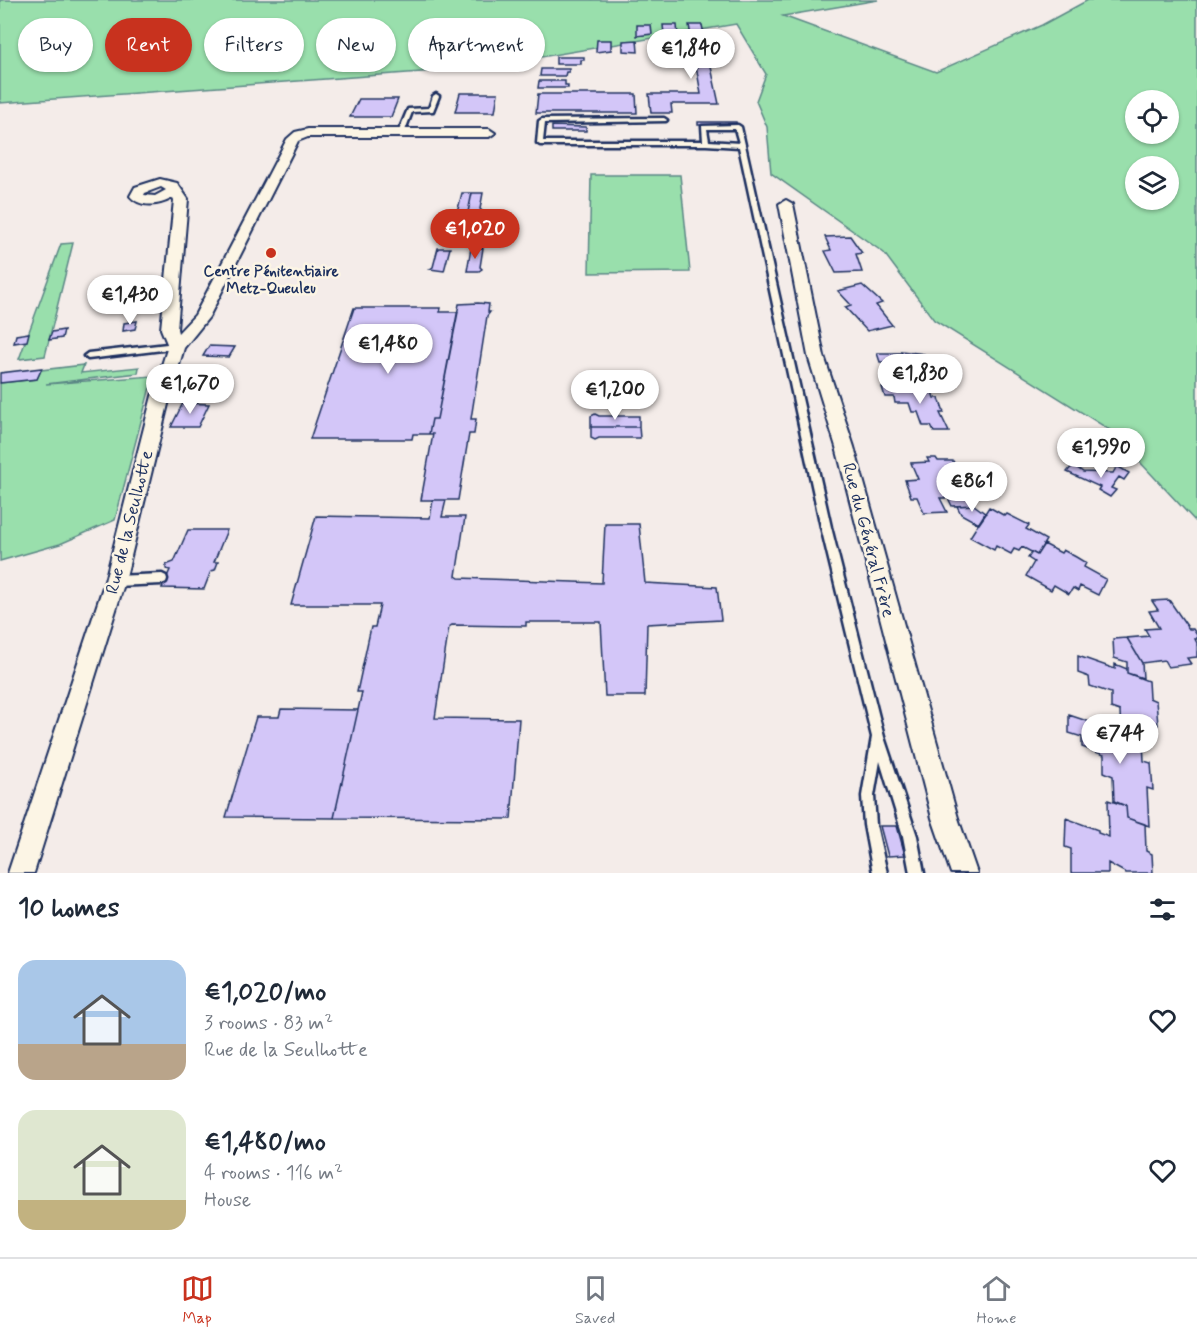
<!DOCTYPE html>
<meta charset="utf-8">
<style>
:root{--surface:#fff;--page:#f6f6f7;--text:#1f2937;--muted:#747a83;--line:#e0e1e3;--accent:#c8321e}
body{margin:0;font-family:Mynerve,sans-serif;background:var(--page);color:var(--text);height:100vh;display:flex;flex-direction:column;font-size:22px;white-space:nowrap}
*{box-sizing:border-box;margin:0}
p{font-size:20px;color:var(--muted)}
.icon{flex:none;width:33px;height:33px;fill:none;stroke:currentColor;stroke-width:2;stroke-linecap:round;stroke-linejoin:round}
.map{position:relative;height:873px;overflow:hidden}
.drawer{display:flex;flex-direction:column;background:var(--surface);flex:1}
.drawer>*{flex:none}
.guide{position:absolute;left:18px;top:18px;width:600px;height:54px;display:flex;gap:12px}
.fabs{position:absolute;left:1125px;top:90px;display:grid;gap:12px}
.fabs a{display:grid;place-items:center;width:54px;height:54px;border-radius:50%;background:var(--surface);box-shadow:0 2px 4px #0004;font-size:30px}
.price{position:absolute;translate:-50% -51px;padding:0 14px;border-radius:21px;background:#fff;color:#222;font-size:20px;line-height:39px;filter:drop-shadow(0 2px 3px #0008)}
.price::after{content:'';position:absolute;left:50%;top:36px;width:18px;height:14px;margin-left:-9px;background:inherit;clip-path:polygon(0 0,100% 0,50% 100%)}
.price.selected{background:var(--accent);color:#fff}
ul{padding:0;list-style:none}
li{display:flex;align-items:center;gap:18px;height:150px;padding:0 18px}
li span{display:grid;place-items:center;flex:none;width:168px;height:120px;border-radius:18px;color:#555}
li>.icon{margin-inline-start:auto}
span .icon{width:72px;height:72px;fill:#fffc;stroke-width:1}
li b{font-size:26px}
h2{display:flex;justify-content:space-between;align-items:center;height:72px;padding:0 18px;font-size:26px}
.pill{padding:0 21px;border-radius:27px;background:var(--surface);box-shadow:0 2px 4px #0004;font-size:21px;line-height:54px}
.pill.selected{background:var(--accent);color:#fff}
.tab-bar{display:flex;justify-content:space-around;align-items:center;height:84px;border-top:2px solid var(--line);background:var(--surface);font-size:16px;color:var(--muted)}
.tab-bar a{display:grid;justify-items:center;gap:3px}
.tab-bar .selected{color:var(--accent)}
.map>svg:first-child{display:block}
.green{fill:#99dfac;stroke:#5a8785;stroke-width:1.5;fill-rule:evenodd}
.building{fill:#d3c6f8;stroke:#1b2f5e;stroke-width:1.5}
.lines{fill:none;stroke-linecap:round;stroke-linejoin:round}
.service-casing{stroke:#1b2f5e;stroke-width:5}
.minor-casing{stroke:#1b2f5e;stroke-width:4}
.service{fill:#fcf5e5;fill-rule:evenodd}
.minor{fill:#fcf5e5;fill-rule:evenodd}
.poi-dot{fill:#c8321e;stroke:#fcf5e5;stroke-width:2}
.labels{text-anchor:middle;stroke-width:5;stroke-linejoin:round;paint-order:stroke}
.far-poi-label{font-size:15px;font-weight:bold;fill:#1b2f5e;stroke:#fcf5e5}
.street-label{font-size:18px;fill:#1b2f5e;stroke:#fcf5e5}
</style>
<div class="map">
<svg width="1197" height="873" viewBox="0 0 1197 873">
<rect width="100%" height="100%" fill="#f4ece9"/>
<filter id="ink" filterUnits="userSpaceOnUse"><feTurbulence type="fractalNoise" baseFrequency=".0167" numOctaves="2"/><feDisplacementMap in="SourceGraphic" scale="12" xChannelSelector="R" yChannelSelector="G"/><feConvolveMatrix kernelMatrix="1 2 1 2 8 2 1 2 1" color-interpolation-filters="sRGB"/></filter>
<g filter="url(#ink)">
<path class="green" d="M0,0H878L783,16L936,72L1042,25L1088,0H1197V523L1110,430L934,320L884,253L771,173L767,127L756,101L766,74L736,24L476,68L0,103ZM1136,100H1168V134H1136ZM1136,166H1168V200H1136Z
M591,175H680L690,272L589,273Z
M73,243L45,356L19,359L61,244Z
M140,291L138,306L104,312L107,297Z
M84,365L81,373L139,367L138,373L46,384L153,376L115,520L60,544L0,561V383L37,379L41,370Z"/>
<path class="building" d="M637,25H651L652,34L637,36Z
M663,25H677L678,36L664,34Z
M689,25H702L719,104H671L672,113H651L649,94H701Z
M597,40H611V50L596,52Z
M637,40L638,52L623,51V41Z
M556,57H584V60H581V64H556Z
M541,69H569V72H566L565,76H540Z
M539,81H565V85H568V88H538Z
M460,93H498L495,112H455Z
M538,94H636L637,113H536Z
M359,99H398L391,117H350Z
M698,122H736L737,125H698Z
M552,126L586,127V131H552Z
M462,193H472L468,212L455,211L458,209Z
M472,193H483L480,209L482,211L479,212H468Z
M850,236L862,253L856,254L862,272L836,273L825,251L831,250L825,237Z
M438,248H450L444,271L430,269L433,267Z
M471,248H483L480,267L482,269L479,271H467Z
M862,285L882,303L876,305L892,325L867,331L845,307L851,305L838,291Z
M478,303L489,304L488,312H490L487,316L471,419H476L474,434H469L458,500H421L433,434H429L432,419H437L459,304Z
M354,308H441L440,312H458L437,419H432L429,434H413L412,439H310Z
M137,321L135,329L123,331L124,323Z
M64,330L62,338L49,340L52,332Z
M29,333L27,341L14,343L16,335Z
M209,346L235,347L229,357L203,356Z
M901,351L924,354L927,363H932L937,376H932L936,388H916L912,376H906L903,368H890L888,362H880L877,353H902Z
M42,368L37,379L0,383V373Z
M907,385L931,388L934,398H939L944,413H940L949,432H934L931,426H923L918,412H912L909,403H895L894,397H885L882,387L908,388Z
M183,403L209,404L198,427H171Z
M595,414L599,416H639V427H591V416Z
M591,427H639L640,438H599L595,440L591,438Z
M927,458H936L938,461H953L959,473H963L972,489H966L974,505L952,506L948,498H940L947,512L924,513L917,497H911L905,480L918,479L911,463L929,462Z
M1073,465L1083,472L1113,473L1117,466L1129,473L1124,480L1119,477L1111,488L1116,490L1110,497L1098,490L1100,487L1067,472Z
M433,500H446L442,517H465L456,576L459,578L602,583L605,524H639L645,583L717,587L721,620L647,624L645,696H605L601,622H526V626L452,625L449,627L435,718L519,719L511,819L334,818L362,692H357L371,627H375L380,605H291L316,516L430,518Z
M974,505L986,514L979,524L961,514L957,506Z
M989,507L1005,516L1007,514L1029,525L1026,529L1046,540L1037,555L1022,547L1019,551L1014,549L1011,554L996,546L994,550L970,537Z
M188,530H227L214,562H218L215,570L211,571L204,589L162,588L170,570L166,569V565L174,562Z
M1044,544L1061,553L1063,550L1076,557L1086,563L1084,567L1106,579L1098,595L1080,586L1078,591L1073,588L1069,594L1054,585L1051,590L1026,576L1034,562L1028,558L1032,552L1037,555Z
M1169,600L1189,629H1193L1197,635V639H1195L1197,643V657L1187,658L1191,664L1168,667L1164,660L1142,663L1127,638L1149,636L1145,629L1159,628L1149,611L1158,610L1152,601Z
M1127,638L1142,663L1143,678L1127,673V662L1114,658L1113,639Z
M1078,656L1115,669V664L1127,669V673L1148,681L1149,698L1156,701L1158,725L1150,722L1151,744L1121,733L1120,711L1111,708V693L1090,686L1089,677L1078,673Z
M281,709L358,710L334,818L226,817L256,717H279Z
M1069,715L1108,728V724L1120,728L1121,733L1143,741L1144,761L1151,763L1153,790L1147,788L1149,826L1127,818L1126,806L1114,801L1113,776L1104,772V755L1082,747V737L1069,733Z
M1108,800L1126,806L1127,818L1145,824L1146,851L1152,854L1153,873H1126L1108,863V873H1071V849L1065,847L1066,818L1098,830V833L1109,837Z
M880,826H897L905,855L888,856Z"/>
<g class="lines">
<g class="service-casing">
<path id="service" d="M436,94L439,96L433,111L412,112L404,133L399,134L398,133L408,109L429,108L433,96Z
M664,118L667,120L666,121L545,123L543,141H703L702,126L738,125L741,127L831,527L884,737L917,836L924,873H910L903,836L880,761L874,796L876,825L887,873H873L864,825L862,796L872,737L821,527L739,147L706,145H540L537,143L539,121L542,119ZM707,129H735L739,143L709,141Z
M176,343L180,346L179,348L88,359L84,356L88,353Z
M162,574L166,576L167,579L166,582L162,584L115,586L111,584L110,581L111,578L115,576Z"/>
</g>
<g class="minor-casing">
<path id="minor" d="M308,129H489L495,133L489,137H308L298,141L209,317L184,348L170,396L125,581L34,873H8L105,581L152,396L168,346L161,329L174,200L173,198C160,205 141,209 130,196L135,187L160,179L177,183L188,199L177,329L178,333L195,315L287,139L295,132ZM161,187L166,190L155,196L144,195L145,193Z
M786,200L793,204L824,356L854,447L958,818L977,873H951L932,818L836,447L808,356L779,204Z"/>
</g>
<use href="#service" class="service"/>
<use href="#minor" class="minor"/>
</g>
</g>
<circle class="poi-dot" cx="271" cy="253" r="6"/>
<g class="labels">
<g class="far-poi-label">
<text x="271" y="276">Centre Pénitentiaire<tspan x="271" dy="17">Metz-Queuleu</tspan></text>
</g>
<g class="street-label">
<text transform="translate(129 522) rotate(-76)" y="6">Rue de la Seulhotte</text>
<text transform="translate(869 540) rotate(75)" y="6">Rue du Général Frère</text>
</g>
</g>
</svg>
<div class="fabs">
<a><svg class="icon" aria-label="locate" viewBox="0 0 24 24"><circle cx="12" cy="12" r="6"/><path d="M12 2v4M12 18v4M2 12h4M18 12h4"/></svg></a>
<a><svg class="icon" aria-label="layers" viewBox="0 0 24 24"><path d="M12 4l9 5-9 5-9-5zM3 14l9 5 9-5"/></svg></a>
</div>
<b class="price" style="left:691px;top:80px">€1,840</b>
<b class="price selected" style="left:475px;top:260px">€1,020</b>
<b class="price" style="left:130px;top:326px">€1,430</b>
<b class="price" style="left:388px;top:375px">€1,480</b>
<b class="price" style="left:920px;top:405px">€1,830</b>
<b class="price" style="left:190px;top:415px">€1,670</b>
<b class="price" style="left:615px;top:421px">€1,200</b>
<b class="price" style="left:1101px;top:479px">€1,990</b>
<b class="price" style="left:972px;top:513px">€861</b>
<b class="price" style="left:1120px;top:765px">€744</b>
<div class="guide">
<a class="pill">Buy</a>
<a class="pill selected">Rent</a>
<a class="pill">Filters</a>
<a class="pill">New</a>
<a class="pill">Apartment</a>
</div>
</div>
<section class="drawer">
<h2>10 homes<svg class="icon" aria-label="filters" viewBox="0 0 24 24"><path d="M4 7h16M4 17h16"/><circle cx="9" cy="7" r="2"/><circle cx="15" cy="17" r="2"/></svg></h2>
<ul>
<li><span style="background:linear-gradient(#a9c7e8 70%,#b9a48a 0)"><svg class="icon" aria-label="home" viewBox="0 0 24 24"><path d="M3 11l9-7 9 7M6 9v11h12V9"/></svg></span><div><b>€1,020/mo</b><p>3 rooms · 83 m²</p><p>Rue de la Seulhotte</p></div><svg class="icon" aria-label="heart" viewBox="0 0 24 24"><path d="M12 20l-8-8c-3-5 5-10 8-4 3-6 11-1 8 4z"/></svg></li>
<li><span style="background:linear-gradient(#dfe7d0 75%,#c2b280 0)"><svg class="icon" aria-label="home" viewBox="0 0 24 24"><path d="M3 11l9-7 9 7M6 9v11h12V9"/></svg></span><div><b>€1,480/mo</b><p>4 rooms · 116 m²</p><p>House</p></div><svg class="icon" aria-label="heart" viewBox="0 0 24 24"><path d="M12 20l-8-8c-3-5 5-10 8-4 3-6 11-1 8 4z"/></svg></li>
</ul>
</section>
<nav class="tab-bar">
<a class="selected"><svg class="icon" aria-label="map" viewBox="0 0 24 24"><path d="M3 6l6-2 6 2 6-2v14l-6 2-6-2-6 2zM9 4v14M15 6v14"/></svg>Map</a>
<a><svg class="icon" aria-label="saved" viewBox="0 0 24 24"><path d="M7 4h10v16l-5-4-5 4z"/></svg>Saved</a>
<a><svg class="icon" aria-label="home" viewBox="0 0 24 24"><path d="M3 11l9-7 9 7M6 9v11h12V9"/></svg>Home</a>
</nav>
